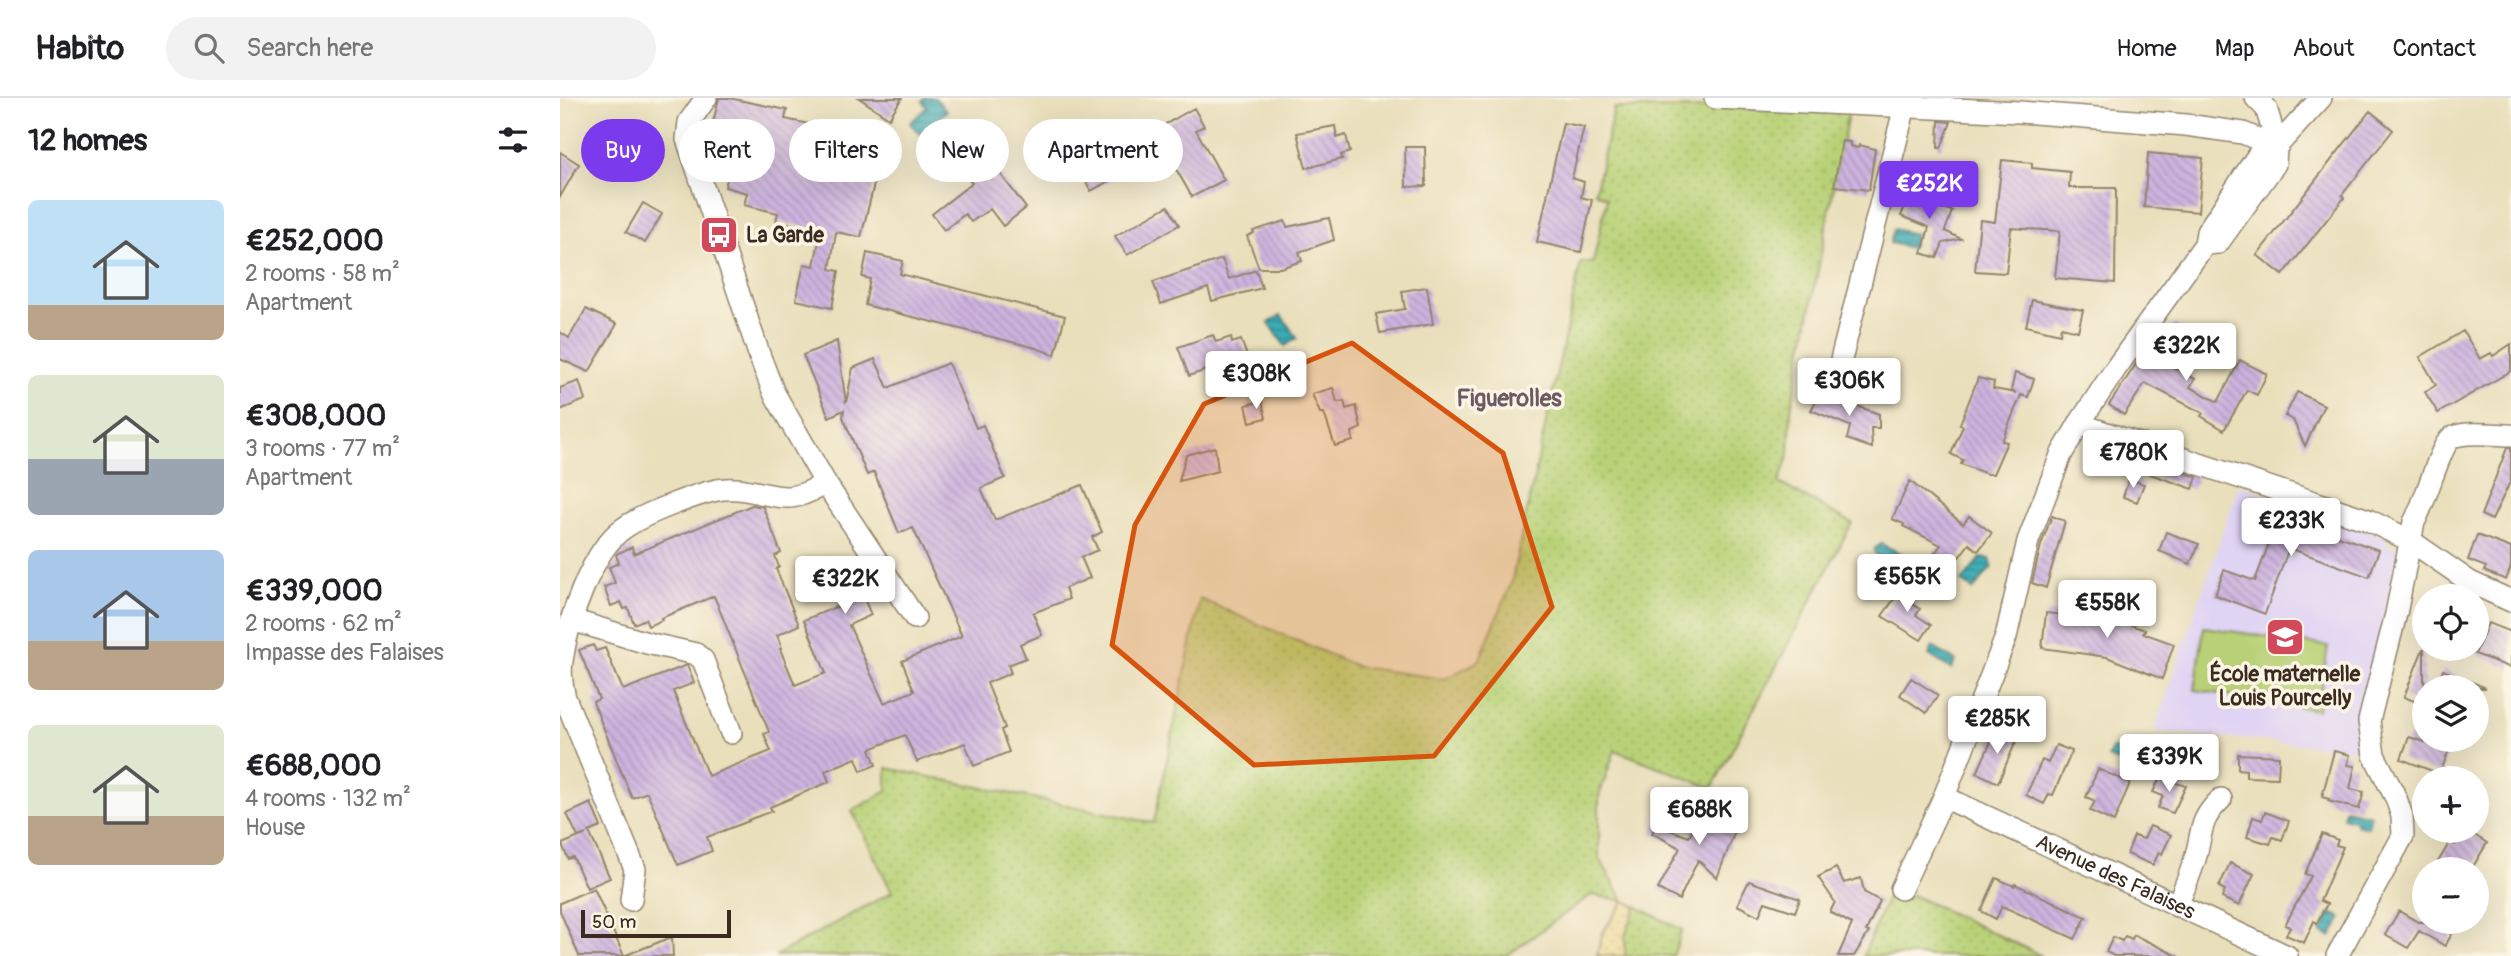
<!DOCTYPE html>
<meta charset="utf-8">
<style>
:root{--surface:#fff;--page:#f2f2f2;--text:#202124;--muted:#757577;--line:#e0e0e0;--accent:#7c3aed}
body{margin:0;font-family:Pangolin,sans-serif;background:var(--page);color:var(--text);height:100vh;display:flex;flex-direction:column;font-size:26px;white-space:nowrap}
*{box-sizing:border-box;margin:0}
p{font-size:23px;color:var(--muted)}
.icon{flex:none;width:38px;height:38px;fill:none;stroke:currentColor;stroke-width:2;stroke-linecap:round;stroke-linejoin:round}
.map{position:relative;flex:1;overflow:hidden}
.details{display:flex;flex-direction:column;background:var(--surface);width:560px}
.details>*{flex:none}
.top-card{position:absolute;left:21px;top:21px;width:665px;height:63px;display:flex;gap:14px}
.controls{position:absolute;left:1852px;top:486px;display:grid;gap:14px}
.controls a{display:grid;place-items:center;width:77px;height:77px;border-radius:50%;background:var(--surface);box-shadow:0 7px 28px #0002;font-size:35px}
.scale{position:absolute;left:21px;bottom:18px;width:150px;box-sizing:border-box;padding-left:7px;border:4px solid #3b2a1e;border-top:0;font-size:19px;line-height:24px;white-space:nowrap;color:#3b2a1e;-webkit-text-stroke:5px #fcf5e5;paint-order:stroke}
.price{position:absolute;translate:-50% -60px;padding:0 16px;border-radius:7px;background:#fff;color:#222;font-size:23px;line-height:46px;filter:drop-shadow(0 2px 4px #0008)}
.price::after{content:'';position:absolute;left:50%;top:42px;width:21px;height:16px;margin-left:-10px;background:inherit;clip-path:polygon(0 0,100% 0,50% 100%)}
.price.on{background:var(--accent);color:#fff}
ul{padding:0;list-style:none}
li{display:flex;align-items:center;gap:21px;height:175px;padding:0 28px}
li span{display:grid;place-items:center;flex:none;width:196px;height:140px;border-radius:10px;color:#555}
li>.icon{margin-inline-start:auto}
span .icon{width:84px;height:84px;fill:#fffc;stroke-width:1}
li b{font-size:30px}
h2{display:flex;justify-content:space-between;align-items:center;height:84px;padding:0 28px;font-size:30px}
.chip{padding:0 24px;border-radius:32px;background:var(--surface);box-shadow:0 7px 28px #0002;font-size:24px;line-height:63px}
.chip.on{background:var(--accent);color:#fff}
header{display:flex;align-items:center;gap:42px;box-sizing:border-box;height:98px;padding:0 35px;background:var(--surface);border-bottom:2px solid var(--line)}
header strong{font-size:33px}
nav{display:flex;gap:38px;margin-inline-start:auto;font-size:24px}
.search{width:490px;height:63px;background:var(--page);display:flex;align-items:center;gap:18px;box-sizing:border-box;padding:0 24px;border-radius:38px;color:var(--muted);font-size:26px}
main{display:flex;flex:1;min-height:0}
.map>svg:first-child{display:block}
.built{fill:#e0d4f4}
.grass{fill:url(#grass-dots);stroke:#7a7e4a;stroke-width:2}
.sand{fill:url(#sand-dots);stroke:#94825e;stroke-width:2}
.pitch{fill:#b8d176;stroke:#7a7e4a;stroke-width:2}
.water{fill:url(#water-rules);stroke:#3a6a6a;stroke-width:2}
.building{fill:url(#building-back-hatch)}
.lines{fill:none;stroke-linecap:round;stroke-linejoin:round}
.minor-casing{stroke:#92846c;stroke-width:24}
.minor{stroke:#fff;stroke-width:21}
.marked{fill:#d7540e;fill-opacity:0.2;stroke:#d7540e;stroke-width:5;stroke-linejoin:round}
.labels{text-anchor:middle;stroke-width:7;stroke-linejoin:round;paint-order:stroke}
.poi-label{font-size:21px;font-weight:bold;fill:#3b2a1e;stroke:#fcf5e5;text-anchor:start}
.street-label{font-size:21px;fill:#3b2a1e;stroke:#fcf5e5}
.neighbourhood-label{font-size:23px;font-weight:bold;fill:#6e5a62;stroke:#fcf5e5}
</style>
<header>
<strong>Habito</strong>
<div class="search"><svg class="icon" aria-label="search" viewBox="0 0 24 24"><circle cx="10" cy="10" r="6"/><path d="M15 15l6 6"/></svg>Search here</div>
<nav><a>Home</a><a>Map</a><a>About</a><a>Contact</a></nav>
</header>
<main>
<section class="details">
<h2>12 homes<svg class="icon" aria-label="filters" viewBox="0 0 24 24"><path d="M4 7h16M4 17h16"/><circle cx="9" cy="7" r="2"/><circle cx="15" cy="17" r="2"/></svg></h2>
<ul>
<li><span style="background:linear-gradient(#bfe0f5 75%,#b9a48a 0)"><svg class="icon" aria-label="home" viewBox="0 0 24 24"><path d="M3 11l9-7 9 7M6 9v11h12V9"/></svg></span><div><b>€252,000</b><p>2 rooms · 58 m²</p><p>Apartment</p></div></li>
<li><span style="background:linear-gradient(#dfe7d0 60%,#9aa5b1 0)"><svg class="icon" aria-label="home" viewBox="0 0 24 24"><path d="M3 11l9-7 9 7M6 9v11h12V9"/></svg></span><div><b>€308,000</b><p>3 rooms · 77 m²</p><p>Apartment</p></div></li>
<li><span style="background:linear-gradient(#a9c7e8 65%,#b9a48a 0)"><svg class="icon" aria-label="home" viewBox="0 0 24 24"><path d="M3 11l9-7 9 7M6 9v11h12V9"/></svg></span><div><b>€339,000</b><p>2 rooms · 62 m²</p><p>Impasse des Falaises</p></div></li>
<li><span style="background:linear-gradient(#dfe7d0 65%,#b9a48a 0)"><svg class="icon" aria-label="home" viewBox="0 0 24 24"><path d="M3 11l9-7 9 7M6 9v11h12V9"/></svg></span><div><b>€688,000</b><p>4 rooms · 132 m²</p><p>House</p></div></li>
</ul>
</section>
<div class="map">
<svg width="1951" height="858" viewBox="0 0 1951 858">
<defs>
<pattern id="grass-dots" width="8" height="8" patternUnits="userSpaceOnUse" patternTransform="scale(1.75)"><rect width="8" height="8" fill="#b8d176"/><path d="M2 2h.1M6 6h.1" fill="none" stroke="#9fb466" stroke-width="1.8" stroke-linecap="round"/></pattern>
<pattern id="sand-dots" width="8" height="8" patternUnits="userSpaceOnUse" patternTransform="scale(1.75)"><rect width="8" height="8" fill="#eeda9e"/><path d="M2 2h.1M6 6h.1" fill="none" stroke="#cdbb88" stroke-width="1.8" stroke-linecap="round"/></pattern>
<pattern id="water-rules" width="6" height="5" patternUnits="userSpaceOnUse" patternTransform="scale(1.75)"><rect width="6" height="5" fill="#3aabb5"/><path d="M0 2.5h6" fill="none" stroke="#328b93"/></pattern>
<pattern id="building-back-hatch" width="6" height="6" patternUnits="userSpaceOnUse" patternTransform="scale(1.75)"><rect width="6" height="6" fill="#ceb4e0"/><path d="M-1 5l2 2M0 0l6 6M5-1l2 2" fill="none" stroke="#a893b5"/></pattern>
</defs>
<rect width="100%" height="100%" fill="#fcf5e5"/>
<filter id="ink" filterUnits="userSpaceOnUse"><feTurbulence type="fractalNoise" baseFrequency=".0143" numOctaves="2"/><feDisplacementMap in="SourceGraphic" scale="14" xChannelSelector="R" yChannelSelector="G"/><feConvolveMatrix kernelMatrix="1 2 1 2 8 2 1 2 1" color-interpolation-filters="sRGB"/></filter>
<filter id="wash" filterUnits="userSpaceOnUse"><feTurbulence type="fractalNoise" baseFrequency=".00686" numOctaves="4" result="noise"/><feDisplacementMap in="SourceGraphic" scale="28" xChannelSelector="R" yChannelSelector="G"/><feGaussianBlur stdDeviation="1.57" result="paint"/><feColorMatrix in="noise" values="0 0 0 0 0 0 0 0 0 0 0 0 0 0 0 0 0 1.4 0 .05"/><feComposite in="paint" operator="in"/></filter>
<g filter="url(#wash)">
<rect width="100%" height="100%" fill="#e9dfbb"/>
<path class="built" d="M1679,387L1827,439L1826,446L1842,452L1804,652L1594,633Z"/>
<path class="grass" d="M1054,10L1289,11L1231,311L1229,356L1219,385L1292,425L1152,690L1055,652L1039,698V760L1064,803L1031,797L946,858H215L332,794L292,713L327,693V670L594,725L640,501L798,569L885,581L919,563L951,486L1021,164L1033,165L1047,100L1035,94Z
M1330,792L1345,799L1350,796L1482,858H1303Z
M1076,808L1122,832L1113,858H1065V838Z"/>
<path class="sand" d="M1064,803L1076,808L1065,838V858H1037L1042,836Z"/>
<path class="pitch" d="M1644,529L1768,548L1758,612L1635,592Z"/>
<path class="water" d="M365,0H375L387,13L360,36L350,25L367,9L362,3Z
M1334,131L1355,136L1352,150L1330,145Z
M721,217L737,240L725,248L709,225Z
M1321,446L1344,457L1337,469L1315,457L1314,451Z
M1421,460L1430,461L1432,469L1413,492L1402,483Z
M1373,549L1396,563L1391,571L1369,557Z
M1553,650L1576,660L1571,670L1548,659Z
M1785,711L1811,717L1808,729L1796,726L1797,723L1783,719Z
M1771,815L1782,820L1771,839L1761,834Z"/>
<g id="blocks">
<path class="building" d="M159,0H169L227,12L225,21L325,42L301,139L276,134L270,171L279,173L272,210L236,202L244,166L254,168L261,132L216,123L218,115L184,107L187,95L165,89L170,69L156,67L162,40L150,37Z
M299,0H342L329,20Z
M634,10L644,28L636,32L664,82L632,99L603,48L607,45L599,30Z
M1810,13L1833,32L1782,97L1784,100L1723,177L1697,157Z
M1379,23L1391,24L1381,50H1378Z
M1003,25L1024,29L1012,80L1024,84L1021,99L1032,102L1021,154L977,144Z
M775,28L777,40L786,37L790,54L781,57L782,61L746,70L737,35Z
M570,43L582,65L531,93L519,71Z
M1282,43L1290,44V48L1298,50L1299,47L1315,51L1309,92L1274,88Z
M845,49H865L866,88L846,89Z
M0,54L19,66L0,99Z
M1588,55L1643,60L1638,114L1584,109Z
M1442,62L1472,65V70L1510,74L1509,90H1556L1555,185L1495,180L1500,133L1451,130L1446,175L1415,173L1420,122L1435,124Z
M428,64L438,76L439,74L466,110L443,128L430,111L411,124L405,116L384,132L372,116L412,85L408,81Z
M1353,88L1368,93L1365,103L1392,113L1385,133L1401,141L1383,145L1377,160L1362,155L1369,129L1341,118Z
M83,105L102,116L85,145L66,134Z
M608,108L619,127L567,157L555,138Z
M769,120L774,142L739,154L742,163L720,170H699L687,138L694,135L693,133L725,123L727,129Z
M307,155L343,163L340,176L505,218L495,257L476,250L305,207L310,181L302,179Z
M662,161L669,181L696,172L702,190L652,203L648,190L601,206L593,184Z
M867,189L873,226L820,235L816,216L845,211L842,193Z
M1472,202L1523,212L1518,233L1501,229L1500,236L1466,228Z
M26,211L57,226L29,274L0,261V234L9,240Z
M1615,226L1629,234L1607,266L1635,281L1630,289L1658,304L1680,262L1707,276L1697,297L1687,292L1664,332L1641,318L1643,315L1585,285L1564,317L1549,307L1588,248L1596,254Z
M1903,233L1920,261L1931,255L1933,258L1951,246V273L1878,315L1865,294L1876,287L1860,259Z
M653,237L656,244L671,239L672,245L681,242L687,258L629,278L618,249Z
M277,243L286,305L293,270L315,261L328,290L388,265L416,330L423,327L445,380L421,390L435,422L522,387L542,434L532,439L538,452L521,459L530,480L505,490L509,501L473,515L482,537L460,546L466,560L448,567L451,575L427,585L445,630L441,632L449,654L414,668L405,645L357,664L345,637L310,651L316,667L301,673L296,660L265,673L269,684L210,709L212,713L188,722L189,723L147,739L152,753L118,767L87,694L72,700L33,604L39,601L19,552L33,547L36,553L45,550L63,592L127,567L134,585L113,593L148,678L211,653L204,636L209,634L154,498L101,520L102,522L88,528L85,521L74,526L68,510L64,511L61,504L51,508L44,489L55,485L49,469L59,465L56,457L58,455L72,449L74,456L192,407L203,409L221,455L215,458L219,469L216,471L239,527L217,537L222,550L220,551L235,587L266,575L244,522L303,498L311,517L289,527L324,605L354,593L342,563L402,538L353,430L339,435L314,374L307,377L283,319L284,312L269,319L243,257Z
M1455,275L1474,281L1468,299L1461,297L1442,343L1447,344L1433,376H1427L1401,366L1403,362L1391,356L1403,328L1400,326L1418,280L1434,284L1433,291L1456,295L1451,293Z
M19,283L25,302L0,312V290Z
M773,290L777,304L784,303L786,311L796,308L801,330L792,334L793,343L775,348L764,315H760L752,296Z
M1737,294L1764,307L1745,348L1733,322L1725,318Z
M1261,295L1319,316V330H1311L1312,350L1287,341L1290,328L1251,312Z
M702,303L706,320L690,324L686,307Z
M655,349L658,373L619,383L626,357Z
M1947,350H1951V382L1932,422L1921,417Z
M1588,363L1637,379L1633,391L1584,374Z
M1569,381L1584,386L1577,404L1563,399Z
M1350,383L1403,426L1409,418L1432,435L1418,453L1409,446L1388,474L1373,463V457L1381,447L1343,428L1344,426L1332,421Z
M1704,407L1720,412L1718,417L1819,452L1809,479L1729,450L1705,516L1655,497L1664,472L1695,483L1709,445L1693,439Z
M1492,418L1505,423L1486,490L1472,485L1481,447Z
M1606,434L1639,446L1630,466L1599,453Z
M1917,437L1951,450V469L1946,482L1924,473L1926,469L1908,462Z
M1343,489L1359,494L1352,506L1360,511L1356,517L1371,527L1361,542L1322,518Z
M1533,506L1561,509L1556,522L1585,532L1583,535L1614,546L1602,581L1547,559L1482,550L1486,515L1532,520Z
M1928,525L1951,534V570L1915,556Z
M1863,551H1864V607L1844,599Z
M1883,572L1926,590H1876Z
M1351,580L1378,597L1366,615L1340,597Z
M1437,630L1457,641L1438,685L1417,675Z
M1849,639L1889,652L1880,676L1841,661Z
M1496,647L1512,653L1493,697L1489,696L1484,706L1466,697L1482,662L1488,665Z
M1774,653L1790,657L1787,667L1795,668L1790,691L1804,694L1799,711L1768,703L1769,701L1762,699Z
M1678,656L1719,658L1718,680L1686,679V672L1678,671Z
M1538,671L1570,685L1554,724L1530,713L1535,703L1526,699Z
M1600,680L1626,688L1613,715L1598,710L1603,698L1593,694Z
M1147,702L1180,720L1157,780L1138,762L1119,802L1098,791L1120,750L1092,735L1096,727L1129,739Z
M31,705L41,729L29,734L50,780L27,790L13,759L8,761L2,746L26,736L18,739L7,716Z
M1705,714L1729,723L1722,742L1713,739L1710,746L1687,739L1693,719L1702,722Z
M1590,728L1611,737L1602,756L1599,754L1593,767L1567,756L1574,738L1584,741Z
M1903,733H1908L1927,745L1911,772H1873L1890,744L1895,747Z
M1762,736L1778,742L1776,747L1783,749L1760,803L1767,806L1757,825L1754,823L1744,845L1726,837L1730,829L1725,827L1751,778L1745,776Z
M1670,765L1694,776L1679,808L1662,800L1665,792L1659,789Z
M1276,770L1284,785L1301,780L1304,794L1320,803L1306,833L1309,834L1294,858H1278L1292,826L1270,814L1275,804L1258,779Z
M1436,780L1454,788L1455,786L1526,819L1515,841L1442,808L1436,821L1421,813Z
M1189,783L1240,801L1235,814L1205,804L1199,818L1177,807Z
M34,790L64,858H19L0,813V805Z
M1839,813L1858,824H1899L1885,848L1859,833L1848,850L1825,837Z
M1574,837L1618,858H1554L1546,854L1553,839L1562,843L1565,838L1572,841Z
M112,839L113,858H66V857Z"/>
</g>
</g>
<g filter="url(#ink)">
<use href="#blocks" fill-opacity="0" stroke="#92846c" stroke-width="2"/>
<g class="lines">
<g class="minor-casing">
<g id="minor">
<path d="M146,0L129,24L127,41L200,259L214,295L266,386L355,520"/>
<path d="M1155,0L1460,14L1626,27L1683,35L1716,49"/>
<path d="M1645,146L1658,145L1715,66L1716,49L1710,23L1706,10L1696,0"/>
<path d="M1280,266L1345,8"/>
<path d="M1519,326L1808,422L1851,443L1910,484L1951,503"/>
<path d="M12,522L87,545L136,556L143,562L171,635"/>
<path id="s1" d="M1384,699L1727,858"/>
<path d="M1341,791L1384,699L1446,539L1468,443L1501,357L1519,326L1556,270L1645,146L1647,134L1698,57L1716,49L1761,0"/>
<path d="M71,802L75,771L5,600C2,588 0,575 2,563C7,526 32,451 64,430C83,416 134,397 157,392C181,387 203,398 226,399C239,400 254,391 266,386"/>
<path d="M1617,808C1623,793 1630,777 1635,761C1643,734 1638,723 1661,701"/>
<path d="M1777,858L1843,738L1842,718L1836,700L1814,657L1809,623L1836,516L1854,424C1865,406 1879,351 1890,341C1901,332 1937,337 1951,337"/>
</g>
</g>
<use href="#minor" class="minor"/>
</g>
</g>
<path class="marked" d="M792,245L943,355L992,509L874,658L694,667L552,547L575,427L644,306Z"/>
<defs>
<g id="bus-square" transform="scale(2.0125)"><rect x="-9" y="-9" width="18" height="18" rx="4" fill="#d1495b" stroke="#fcf5e5"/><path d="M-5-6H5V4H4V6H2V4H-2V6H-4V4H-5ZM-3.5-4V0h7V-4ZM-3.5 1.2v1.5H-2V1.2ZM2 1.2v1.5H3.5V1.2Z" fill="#fff"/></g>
<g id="school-square" transform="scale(2.0125)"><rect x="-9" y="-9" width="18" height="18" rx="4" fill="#d1495b" stroke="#fcf5e5"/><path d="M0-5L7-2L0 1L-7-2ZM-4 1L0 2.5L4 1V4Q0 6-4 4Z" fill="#fff"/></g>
</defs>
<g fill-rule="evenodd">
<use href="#bus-square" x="159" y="137"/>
<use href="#school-square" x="1725" y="539"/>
</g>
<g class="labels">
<g class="poi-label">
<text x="186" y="144">La Garde</text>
<text x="1725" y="583" text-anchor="middle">École maternelle<tspan x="1725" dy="24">Louis Pourcelly</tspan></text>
</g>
<g class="street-label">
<text dy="7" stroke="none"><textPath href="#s1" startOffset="189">Avenue des Falaises</textPath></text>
</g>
<g class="neighbourhood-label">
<text x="949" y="308">Figuerolles</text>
</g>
</g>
</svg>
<div class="controls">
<a><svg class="icon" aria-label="locate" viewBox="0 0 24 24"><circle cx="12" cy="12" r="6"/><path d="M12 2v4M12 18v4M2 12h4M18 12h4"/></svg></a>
<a><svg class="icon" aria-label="layers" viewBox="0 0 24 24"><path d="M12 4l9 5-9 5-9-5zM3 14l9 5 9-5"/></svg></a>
<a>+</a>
<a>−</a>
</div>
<div class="scale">50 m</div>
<b class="price on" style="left:1369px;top:123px">€252K</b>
<b class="price" style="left:1626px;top:285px">€322K</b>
<b class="price" style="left:696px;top:313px">€308K</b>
<b class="price" style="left:1289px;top:320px">€306K</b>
<b class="price" style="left:1573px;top:392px">€780K</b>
<b class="price" style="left:1731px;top:460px">€233K</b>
<b class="price" style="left:1347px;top:516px">€565K</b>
<b class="price" style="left:285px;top:518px">€322K</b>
<b class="price" style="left:1547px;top:542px">€558K</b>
<b class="price" style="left:1437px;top:658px">€285K</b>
<b class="price" style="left:1609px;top:696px">€339K</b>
<b class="price" style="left:1139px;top:749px">€688K</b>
<div class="top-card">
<a class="chip on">Buy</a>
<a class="chip">Rent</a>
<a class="chip">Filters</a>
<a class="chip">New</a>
<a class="chip">Apartment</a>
</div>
</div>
</main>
